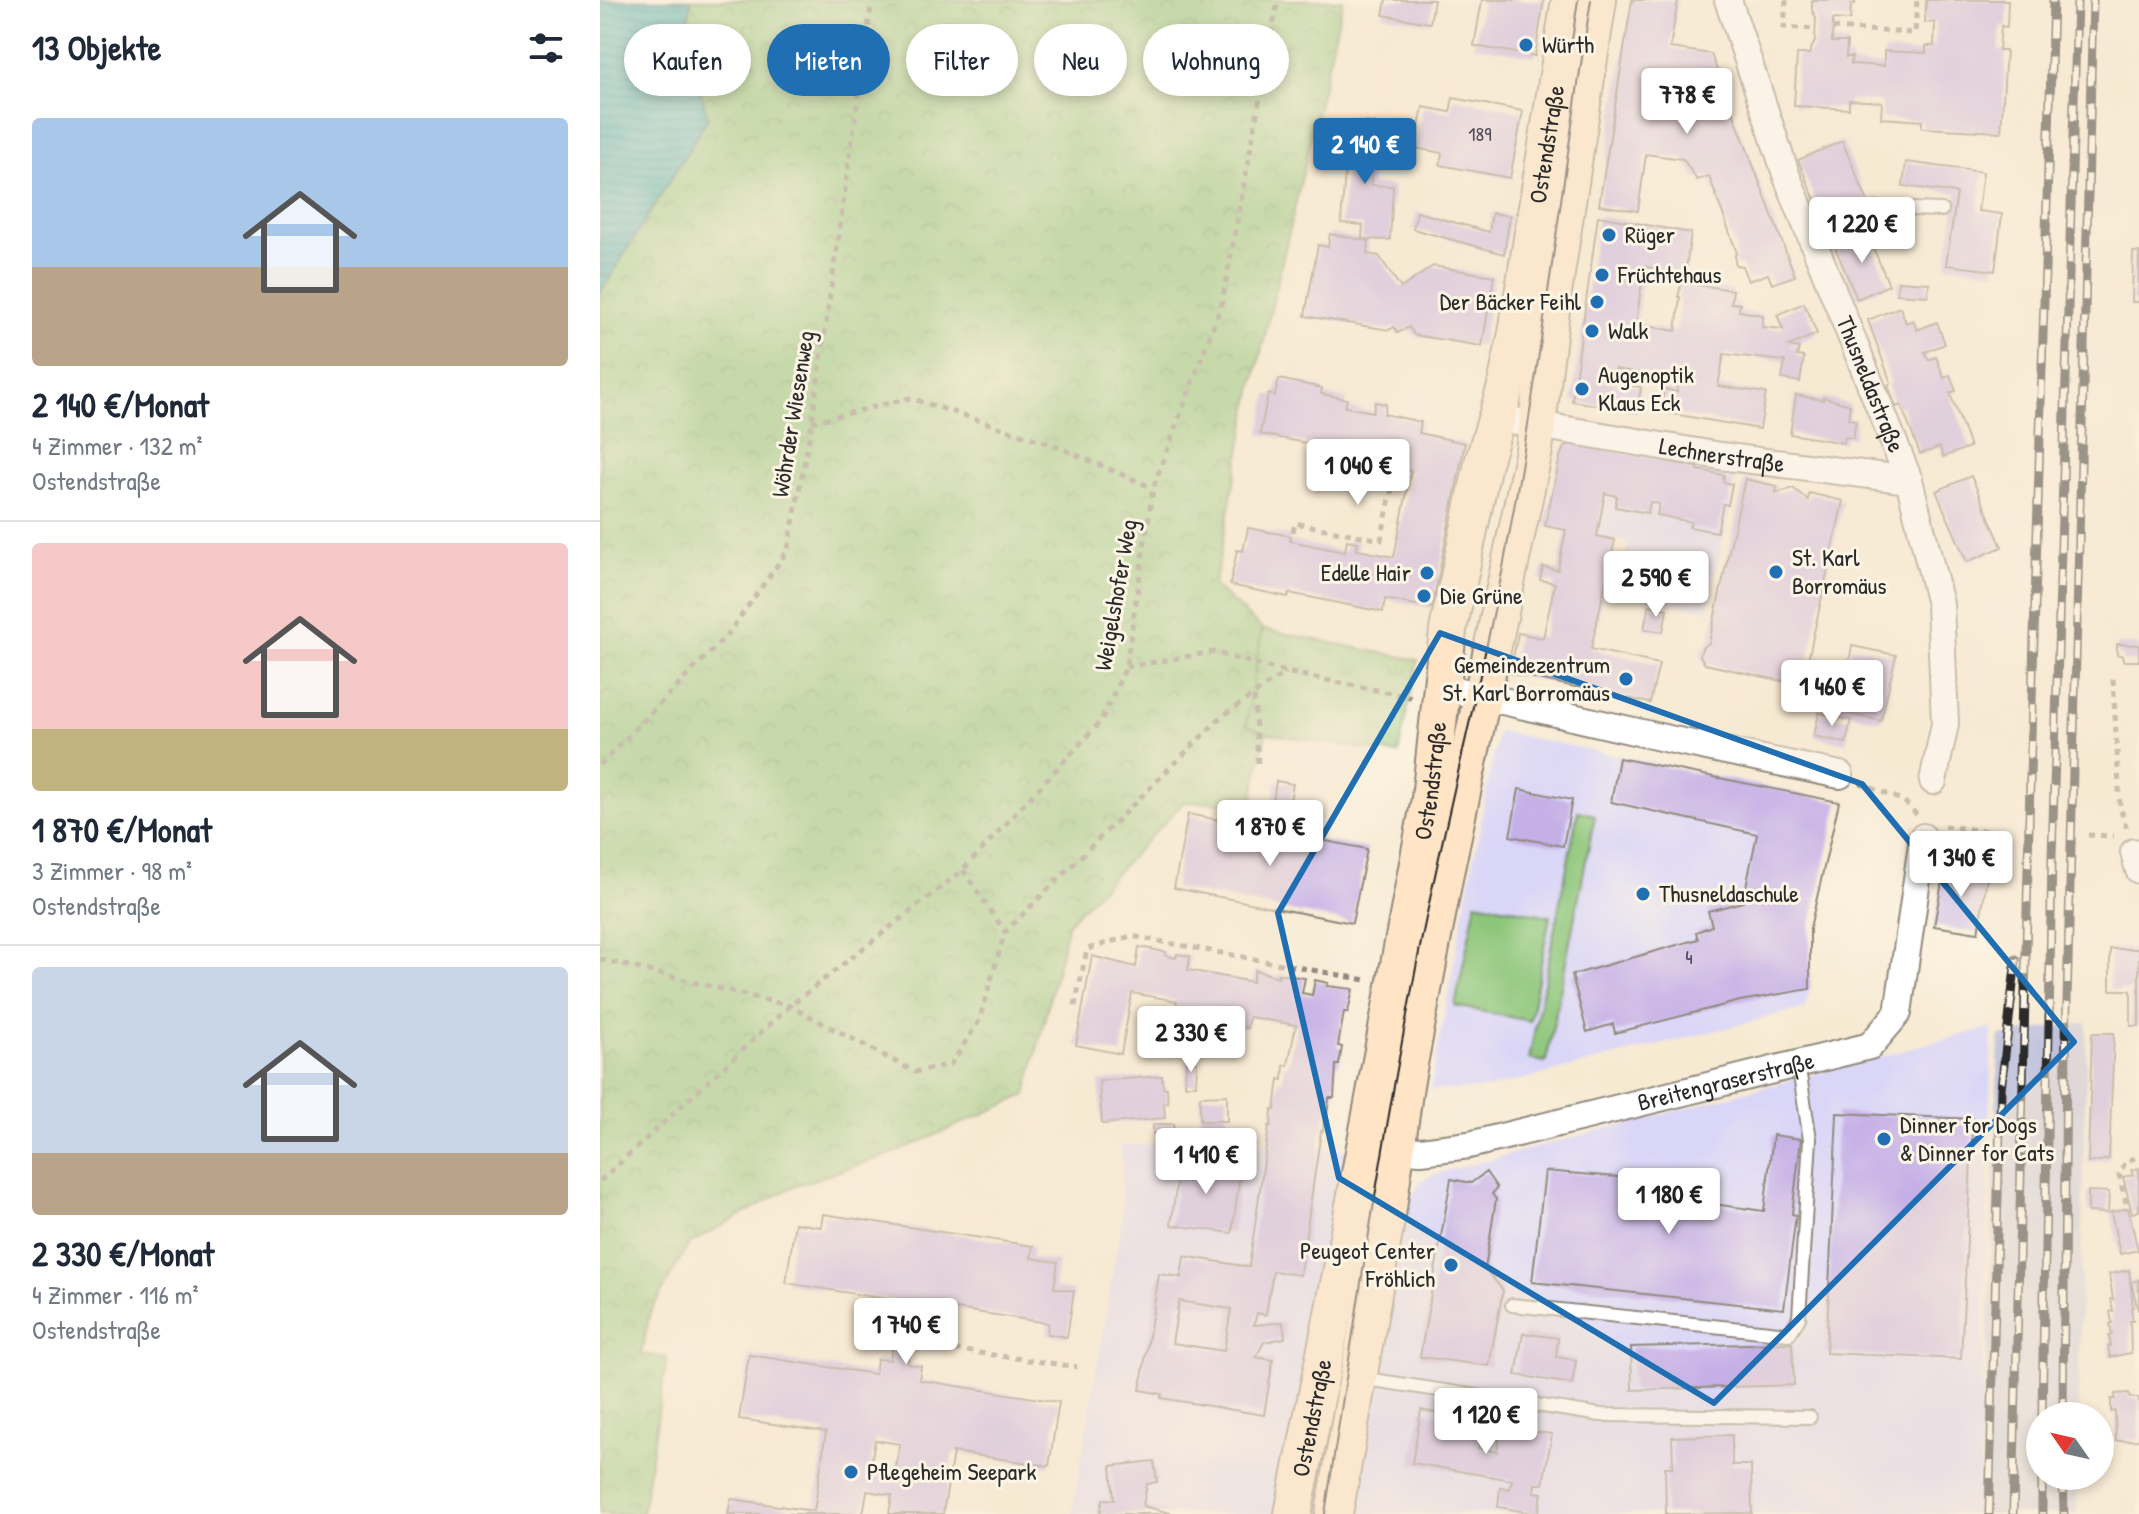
<!DOCTYPE html>
<html lang="de">
<meta charset="utf-8">
<style>
:root{--surface:#fff;--page:#f6f6f7;--text:#1f2937;--muted:#747a83;--line:#e0e1e3;--accent:#1f6fb2}
body{margin:0;font-family:"Patrick Hand",sans-serif;background:var(--page);color:var(--text);height:100vh;display:flex;flex-direction:column;font-size:30px;white-space:nowrap}
*{box-sizing:border-box;margin:0}
p{font-size:26px;color:var(--muted)}
.icon{flex:none;width:44px;height:44px;fill:none;stroke:currentColor;stroke-width:2;stroke-linecap:round;stroke-linejoin:round}
.map{position:relative;flex:1;overflow:hidden}
.side{display:flex;flex-direction:column;background:var(--surface);width:600px}
.side>*{flex:none}
.top-card{position:absolute;left:24px;top:24px;width:760px;height:72px;display:flex;gap:16px}
.needle{width:52px;rotate:304deg}
.controls{position:absolute;left:1426px;top:1402px;display:grid;gap:16px}
.controls a{display:grid;place-items:center;width:88px;height:88px;border-radius:50%;background:var(--surface);box-shadow:0 4px 12px #0003;font-size:40px}
.price{position:absolute;translate:-50% -68px;padding:0 18px;border-radius:8px;background:#fff;color:#222;font-size:26px;line-height:52px;filter:drop-shadow(0 2px 4px #0008)}
.price::after{content:'';position:absolute;left:50%;top:48px;width:24px;height:18px;margin-left:-12px;background:inherit;clip-path:polygon(0 0,100% 0,50% 100%)}
.price.current{background:var(--accent);color:#fff}
ul{padding:0;list-style:none}
li{display:grid;align-content:center;gap:16px;height:424px;padding:0 32px}
li+li{border-top:2px solid var(--line)}
li span{display:grid;place-items:center;height:248px;border-radius:8px;color:#555}
li>.icon{margin-inline-start:auto}
span .icon{width:144px;height:144px;fill:#fffc;stroke-width:1}
li b{font-size:34px}
h2{display:flex;justify-content:space-between;align-items:center;height:96px;padding:0 32px;font-size:34px}
.pill{padding:0 28px;border-radius:36px;background:var(--surface);box-shadow:0 4px 12px #0003;font-size:28px;line-height:72px}
.pill.current{background:var(--accent);color:#fff}
main{display:flex;flex:1;min-height:0}
.map>svg:first-child{display:block}
.built{fill:#dad6f7}
.industrial{fill:#c0c2dd}
.grass{fill:url(#grass-tufts);stroke:#5c7852;stroke-width:2}
.park{fill:url(#park-crowns);stroke:#5c7852;stroke-width:2}
.garden{fill:#8dc67a;stroke:#5c7852;stroke-width:2}
.water{fill:url(#water-rules);stroke:#346c70;stroke-width:2}
.building{fill:#c4afe7;fill-rule:evenodd}
.lines{fill:none;stroke-linecap:round;stroke-linejoin:round}
.service-casing{stroke:#918a7f;stroke-width:16}
.minor-casing{stroke:#918a7f;stroke-width:30}
.secondary-casing{stroke:#918a7f;stroke-width:40}
.path{stroke:#918a7f;stroke-width:5;stroke-dasharray:6 6;stroke-linecap:butt}
.service{stroke:#fff;stroke-width:12}
.minor{stroke:#fff;stroke-width:26}
.secondary{stroke:#ffe4c6;stroke-width:36}
.tram{stroke:#2b2b2b;stroke-width:2}
.rail-casing{stroke:#2b2b2b;stroke-width:9}
.rail{stroke:#fcf5e5;stroke-width:6;stroke-dasharray:18;stroke-linecap:butt}
.marked{fill:none;stroke:#1f6fb2;stroke-width:6;stroke-linejoin:round}
.poi-dot{fill:#1f6fb2;stroke:#fcf5e5;stroke-width:3}
.labels{text-anchor:middle;stroke-width:6;stroke-linejoin:round;paint-order:stroke}
.number-label{font-size:20px;fill:#514c5a}
.poi-label{font-size:24px;fill:#2b2b2b;stroke:#fcf5e5;text-anchor:start}
.street-label{font-size:24px;fill:#2b2b2b;stroke:#fcf5e5}
</style>
<main>
<section class="side">
<h2>13 Objekte<svg class="icon" aria-label="filters" viewBox="0 0 24 24"><path d="M4 7h16M4 17h16"/><circle cx="9" cy="7" r="2"/><circle cx="15" cy="17" r="2"/></svg></h2>
<ul>
<li><span style="background:linear-gradient(#a9c7e8 60%,#b9a48a 0)"><svg class="icon" aria-label="home" viewBox="0 0 24 24"><path d="M3 11l9-7 9 7M6 9v11h12V9"/></svg></span><div><b>2 140 €/Monat</b><p>4 Zimmer · 132 m²</p><p>Ostendstraße</p></div></li>
<li><span style="background:linear-gradient(#f6c9c9 75%,#c2b280 0)"><svg class="icon" aria-label="home" viewBox="0 0 24 24"><path d="M3 11l9-7 9 7M6 9v11h12V9"/></svg></span><div><b>1 870 €/Monat</b><p>3 Zimmer · 98 m²</p><p>Ostendstraße</p></div></li>
<li><span style="background:linear-gradient(#c9d6e8 75%,#b9a48a 0)"><svg class="icon" aria-label="home" viewBox="0 0 24 24"><path d="M3 11l9-7 9 7M6 9v11h12V9"/></svg></span><div><b>2 330 €/Monat</b><p>4 Zimmer · 116 m²</p><p>Ostendstraße</p></div></li>
</ul>
</section>
<div class="map">
<svg width="1539" height="1514" viewBox="0 0 1539 1514">
<defs>
<pattern id="grass-tufts" width="24" height="20" patternUnits="userSpaceOnUse" patternTransform="scale(2)"><rect width="24" height="20" fill="#8dc67a"/><path d="M3 7l-1-3M5 7V3M7 7l1-3M15 17l-1-3M17 17v-4M19 17l1-3" fill="none" stroke="#73a164"/></pattern>
<pattern id="park-crowns" width="20" height="18" patternUnits="userSpaceOnUse" patternTransform="scale(2)"><rect width="20" height="18" fill="#8dc67a"/><path d="M2 6a3 3 0 1 1 6 0M12 15a3 3 0 1 1 6 0" fill="none" stroke="#73a164"/></pattern>
<pattern id="water-rules" width="6" height="5" patternUnits="userSpaceOnUse" patternTransform="scale(2)"><rect width="6" height="5" fill="#3cadb6"/><path d="M0 2.5h6" fill="none" stroke="#338d94"/></pattern>
</defs>
<rect width="100%" height="100%" fill="#fcf5e5"/>
<filter id="ink" filterUnits="userSpaceOnUse"><feTurbulence type="fractalNoise" baseFrequency=".0125" numOctaves="2"/><feDisplacementMap in="SourceGraphic" scale="16" xChannelSelector="R" yChannelSelector="G"/><feConvolveMatrix kernelMatrix="1 2 1 2 8 2 1 2 1" color-interpolation-filters="sRGB"/></filter>
<filter id="wash" filterUnits="userSpaceOnUse"><feTurbulence type="fractalNoise" baseFrequency=".006" numOctaves="4" result="noise"/><feDisplacementMap in="SourceGraphic" scale="32" xChannelSelector="R" yChannelSelector="G"/><feGaussianBlur stdDeviation="1.8" result="paint"/><feColorMatrix in="noise" values="0 0 0 0 0 0 0 0 0 0 0 0 0 0 0 0 0 1.4 0 .05"/><feComposite in="paint" operator="in"/></filter>
<g filter="url(#wash)">
<rect width="100%" height="100%" fill="#f7ead3"/>
<path class="built" d="M1016,452L1136,476L1108,611L1033,596L1038,572L1031,570L1033,557L1026,555L1028,542L998,536Z
M898,731L1239,802L1210,928V989L1205,1008L886,1089L830,1090Z
M1392,1027L1379,1514H752L808,1204L821,1181L835,1174Z
M667,1144L752,1150L681,1514H472L522,1217L521,1145Z"/>
<path class="industrial" d="M1487,1022L1478,1416H1440V1476H1477V1514H1381L1399,1036Z"/>
<path class="grass" d="M662,629L818,660L798,754L666,733L646,726Z"/>
<path class="park" d="M91,0H743L652,391L614,586L662,629L646,725L666,733L652,803L584,802L468,923L426,1095L297,1152L194,1186L89,1244L50,1313L41,1354L67,1358L42,1514H0V294L108,118L86,39Z"/>
<path class="garden" d="M978,811L995,815L946,1062L929,1059Z
M876,902L950,916L930,1021L855,1006Z"/>
<path class="water" d="M0,0H91L86,39L108,118L0,294Z"/>
<g id="blocks">
<path class="building" d="M786,0H834L830,23L783,15Z
M882,0H944L935,56L874,46Z
M1032,0H1078L1070,48L1111,54L1195,276L1172,284L1168,274L1148,281L1142,266L1136,265L1135,262V254L1137,253L1109,176L1097,180L1083,159L1046,154L1038,211L999,205Z
M1212,0H1255V4H1251L1250,20L1233,19L1232,42H1247L1246,57H1252L1251,64L1284,66V51L1326,53V46H1334L1335,23L1325,22L1326,0H1408L1407,27L1401,26L1399,50H1406L1401,132L1322,128V121L1281,118L1282,102L1249,100V109L1194,106L1197,54H1209L1215,41L1216,18L1212,10Z
M853,98L923,111L910,178L840,165L842,153L815,148L823,107L850,112Z
M749,121L775,123L771,185L793,186L790,240L762,239L763,225L741,223Z
M1242,141L1268,202L1224,221L1198,160Z
M1306,162L1383,172L1378,211L1402,214L1395,271L1346,265L1357,193L1303,186Z
M817,212L889,232L892,213L910,216L904,254L813,229Z
M998,216L1091,233L1084,283L1133,290L1131,303L1140,304L1139,311L1163,315L1162,327L1183,329L1177,315L1204,303L1217,334L1189,346L1199,348L1197,356L1204,357L1200,382L1182,379L1185,361L1124,354L1118,386L1166,393L1160,429L1061,412L1064,389L1077,392L1079,380L1015,369L1013,383L1041,387L1037,412L972,401ZM1044,266L1083,277L1078,297H1080L1076,331L1036,324Z
M1266,231L1289,285L1257,299L1234,245Z
M730,234L769,241L767,254L779,256L801,288L833,266L894,276L882,346L814,335L809,327L798,333L794,327L789,330L705,316L718,245L728,247Z
M1533,252H1539V302H1532Z
M1298,281L1329,283L1328,296L1297,294Z
M1300,307L1306,323L1313,320L1317,330L1337,322L1345,344L1325,352L1328,360L1336,357L1344,378L1350,375L1356,391L1350,393L1370,447L1343,457L1340,447L1320,454L1301,405L1296,407L1288,385L1291,383L1268,320Z
M679,379L722,388L721,394L747,399L745,407L773,412L775,402L786,404L784,414L821,422L819,433L865,443L832,608L785,599L783,612L689,593L688,597L630,585L637,550L643,551L648,528L691,536L690,541L745,552L747,540L758,542L757,550L794,557L811,471L724,454L726,447L660,434L668,394L675,396Z
M1196,395L1223,400V397L1250,405L1248,419L1256,420L1253,438L1245,437L1244,443L1190,434Z
M973,443L1098,467V470L1124,475L1123,482L1132,484L1128,505L1123,504L1117,532L1089,527L1091,522L1057,515L1059,504L1050,502L1048,513L1015,507L1017,496L1005,493L997,536L1015,540L991,649L1059,664L1050,703L910,673L918,633L943,638L955,583L940,580L943,567L958,570L966,530L945,526L960,457L964,447Z
M1371,476L1402,547L1367,562L1336,491Z
M1145,479L1177,486L1176,493L1193,488L1208,500L1209,493L1243,501L1206,669L1227,674L1229,669L1247,673L1252,646L1296,655L1281,721L1220,707L1224,690L1105,664L1100,656L1102,648L1109,643Z
M1049,605L1067,609L1063,632L1044,629Z
M1517,644L1539,645V661H1523L1522,655H1517Z
M1219,713L1251,720L1246,743L1214,736Z
M1019,758L1239,802L1210,928V989L1140,1001L1015,1033L1013,1024L987,1032L972,975L1098,939L1096,932L1112,926L1108,911L1143,902L1157,834L1011,802Z
M676,781L693,784L689,806L673,803Z
M919,789L972,800L963,846L910,836Z
M588,814L767,849L752,923L574,888Z
M1345,865L1388,872L1378,933L1334,926Z
M539,947L566,952L565,955L576,958L577,954L590,956L588,970L652,982L655,970L678,977V974L705,978L702,993L712,995L715,980L728,983L727,986L753,989L748,1012H744L738,1046L742,1047L739,1065H736L734,1098H729L727,1116H724L723,1131H721L700,1275L673,1271L666,1315L657,1313L654,1325L683,1322L685,1338L664,1342L656,1357L673,1360L664,1415L561,1398L562,1394L540,1390L559,1274L581,1277L584,1256L649,1267L669,1126H671L672,1109L675,1110L679,1079L683,1080L684,1065H688L696,1025L649,1017L647,1028L591,1020L592,1016L574,1012L577,1001L532,993L521,1054L476,1045L492,956L536,967ZM579,1301L631,1309L624,1351L572,1343Z
M1510,949H1539V1026H1531V990H1510Z
M1492,1033H1514L1509,1159L1488,1163Z
M586,1062H597L596,1085H585Z
M562,1076L563,1088H567L568,1103H564L565,1118L502,1124L499,1081Z
M627,1095V1121H600V1096Z
M1237,1113L1373,1119L1361,1359L1226,1353Z
M553,1124H574L573,1135L553,1134Z
M1173,1135L1201,1139L1192,1214L1196,1215L1184,1309L932,1282L945,1171L1115,1185L1113,1204L1164,1211Z
M580,1159L641,1167L632,1233L571,1225Z
M1539,1168V1211L1532,1213L1523,1177L1533,1175L1531,1170Z
M886,1172L897,1188L892,1194L896,1199L885,1269L903,1290L889,1366L820,1357L851,1179L871,1183Z
M1488,1191L1509,1192L1508,1213L1488,1212Z
M1528,1208L1538,1250L1520,1254L1511,1212Z
M223,1214L433,1246L431,1258L458,1262L454,1288L474,1291L467,1337L447,1334L448,1323L343,1307L341,1319L316,1315L308,1364L321,1366L319,1380L459,1402L449,1466L353,1452L343,1514H289L292,1495L267,1491L263,1514H128L131,1499L214,1511L226,1432L139,1419L149,1355L275,1374L277,1359L290,1360L300,1301L186,1283L195,1223L221,1227ZM275,1440L300,1444L295,1474L270,1470Z
M1529,1270L1533,1307L1531,1308L1533,1321H1530L1531,1353L1510,1357L1508,1346H1511L1509,1335H1512L1510,1324L1512,1323L1510,1312L1513,1311L1511,1299H1513L1509,1274Z
M1539,1280V1310H1538L1531,1282Z
M923,1333L958,1338L956,1357L976,1360L972,1384L916,1375Z
M1192,1343L1194,1385L1032,1390L1031,1347Z
M1529,1393L1530,1398H1539V1440L1516,1441L1515,1411L1511,1412V1399H1515V1394Z
M821,1410L884,1423L878,1448L897,1452L901,1427L952,1434L943,1484H935L934,1492L942,1493L938,1514L898,1507L900,1487L909,1489L912,1480L812,1463Z
M1132,1435V1465H1151L1152,1513L1066,1514L1065,1467H1073L1072,1437Z
M554,1461L557,1482L547,1484L543,1506L574,1514H500L503,1499L514,1500L511,1466Z"/>
</g>
</g>
<g filter="url(#ink)">
<use href="#blocks" fill-opacity="0" stroke="#918a7f" stroke-width="2"/>
<g class="lines">
<g class="service-casing">
<path id="service" d="M1209,230L1279,208L1342,210
M912,1305L1189,1334L1199,1318L1210,1139L1198,1063
M760,1378L1001,1415L1210,1417"/>
</g>
<g class="minor-casing">
<g id="minor">
<path id="s1" d="M1128,0L1187,177L1309,480L1340,604L1345,724L1333,781"/>
<path id="s2" d="M897,418L1120,456L1309,480"/>
<path d="M842,687L1064,738L1240,775"/>
<path d="M1534,852L1539,870"/>
<path id="s3" d="M780,1148L821,1151L869,1145L1270,1046L1298,1013L1323,837"/>
</g>
</g>
<g class="secondary-casing">
<g id="secondary">
<path id="s4" d="M693,1514L744,1259L830,799L848,630L883,463L905,390L917,333L970,0"/>
<path d="M734,1514L787,1215L805,1085L845,873L934,450L953,293L998,0"/>
</g>
</g>
<path class="path" d="M1186,0L1184,27L1215,29
M1233,28L1315,33L1317,0
M212,422L310,398L451,444L553,488
M693,532L695,523L781,540L795,475L810,478
M526,667L613,652L686,672L811,697
M1513,679L1520,807L1527,829
M654,697L658,764
M0,765L128,634L188,550L212,422L272,0
M1260,783L1304,801L1317,815
M1344,826L1406,833
M1488,835L1514,836
M363,870L405,932
M0,959L190,1006L315,1072L351,1064L379,1021L405,932L620,718L686,672
M475,1006L487,949L531,936L766,980
M0,1181L190,1006L363,870L501,721L526,667L553,488L622,303L678,0
M1526,1203L1519,1175L1526,1161L1539,1157
M331,1346L477,1367"/>
<use href="#service" class="service"/>
<use href="#minor" class="minor"/>
<use href="#secondary" class="secondary"/>
<path class="tram" d="M971,47L978,0
M725,1514C753,1333 780,1153 815,973C841,834 878,697 905,557C940,373 961,186 991,0"/>
<g class="rail-casing">
<path id="rail" d="M1442,1416L1452,857L1477,0
M1463,1416L1466,1039L1493,0
M1442,1476V1514
M1463,1476L1464,1514
M1389,1514L1401,1089L1416,959
M1413,1514L1431,737L1453,0"/>
</g>
<use href="#rail" class="rail"/>
</g>
</g>
<path d="M0 0H1539V1514H0ZM840,633L1262,784L1474,1042L1114,1403L739,1178L678,913Z" fill="#f7ead3" fill-opacity=".55" fill-rule="evenodd"/>
<path class="marked" d="M840,633L1262,784L1474,1042L1114,1403L739,1178L678,913Z"/>
<g class="poi-dot">
<circle cx="926" cy="45" r="8"/>
<circle cx="1009" cy="235" r="8"/>
<circle cx="1002" cy="275" r="8"/>
<circle cx="997" cy="302" r="8"/>
<circle cx="992" cy="331" r="8"/>
<circle cx="982" cy="389" r="8"/>
<circle cx="1176" cy="572" r="8"/>
<circle cx="827" cy="573" r="8"/>
<circle cx="824" cy="596" r="8"/>
<circle cx="1026" cy="679" r="8"/>
<circle cx="1043" cy="894" r="8"/>
<circle cx="1284" cy="1139" r="8"/>
<circle cx="851" cy="1265" r="8"/>
<circle cx="251" cy="1472" r="8"/>
</g>
<g class="labels">
<g class="number-label">
<text x="880" y="141">189</text>
<text x="1089" y="964">4</text>
</g>
<g class="poi-label">
<text x="942" y="53">Würth</text>
<text x="1025" y="243">Rüger</text>
<text x="1018" y="283">Früchtehaus</text>
<text x="981" y="310" text-anchor="end">Der Bäcker Feihl</text>
<text x="1008" y="339">Walk</text>
<text x="998" y="383">Augenoptik<tspan x="998" dy="28">Klaus Eck</tspan></text>
<text x="1192" y="566">St. Karl<tspan x="1192" dy="28">Borromäus</tspan></text>
<text x="811" y="581" text-anchor="end">Edelle Hair</text>
<text x="840" y="604">Die Grüne</text>
<text x="1010" y="673" text-anchor="end">Gemeindezentrum<tspan x="1010" dy="28">St. Karl Borromäus</tspan></text>
<text x="1059" y="902">Thusneldaschule</text>
<text x="1300" y="1133">Dinner for Dogs<tspan x="1300" dy="28">&amp; Dinner for Cats</tspan></text>
<text x="835" y="1259" text-anchor="end">Peugeot Center<tspan x="835" dy="28">Fröhlich</tspan></text>
<text x="267" y="1480">Pflegeheim Seepark</text>
</g>
<g class="street-label">
<text dy="8" stroke="none"><textPath href="#s4" startOffset="1394">Ostendstraße</textPath></text>
<text dy="8" stroke="none"><textPath href="#s1" startOffset="410">Thusneldastraße</textPath></text>
<text transform="translate(193 414) rotate(-81)" y="8">Wöhrder Wiesenweg</text>
<text dy="8" stroke="none"><textPath href="#s2" startOffset="228">Lechnerstraße</textPath></text>
<text transform="translate(516 595) rotate(-80)" y="8">Weigelshofer Weg</text>
<text dy="8" stroke="none"><textPath href="#s4" startOffset="746">Ostendstraße</textPath></text>
<text dy="8" stroke="none"><textPath href="#s3" startOffset="354">Breitengraserstraße</textPath></text>
<text dy="8" stroke="none"><textPath href="#s4" startOffset="98">Ostendstraße</textPath></text>
</g>
</g>
</svg>
<div class="controls">
<a><svg class="needle" viewBox="-14 -14 28 28"><path d="M0-13l5 13h-10z" fill="#e53935"/><path d="M0 13l5-13h-10z" fill="#747a83"/></svg></a>
</div>
<b class="price" style="left:1087px;top:136px">778 €</b>
<b class="price current" style="left:765px;top:186px">2 140 €</b>
<b class="price" style="left:1262px;top:265px">1 220 €</b>
<b class="price" style="left:758px;top:507px">1 040 €</b>
<b class="price" style="left:1056px;top:619px">2 590 €</b>
<b class="price" style="left:1232px;top:728px">1 460 €</b>
<b class="price" style="left:670px;top:868px">1 870 €</b>
<b class="price" style="left:1361px;top:899px">1 340 €</b>
<b class="price" style="left:591px;top:1074px">2 330 €</b>
<b class="price" style="left:606px;top:1196px">1 410 €</b>
<b class="price" style="left:1069px;top:1236px">1 180 €</b>
<b class="price" style="left:306px;top:1366px">1 740 €</b>
<b class="price" style="left:886px;top:1456px">1 120 €</b>
<div class="top-card">
<a class="pill">Kaufen</a>
<a class="pill current">Mieten</a>
<a class="pill">Filter</a>
<a class="pill">Neu</a>
<a class="pill">Wohnung</a>
</div>
</div>
</main>
